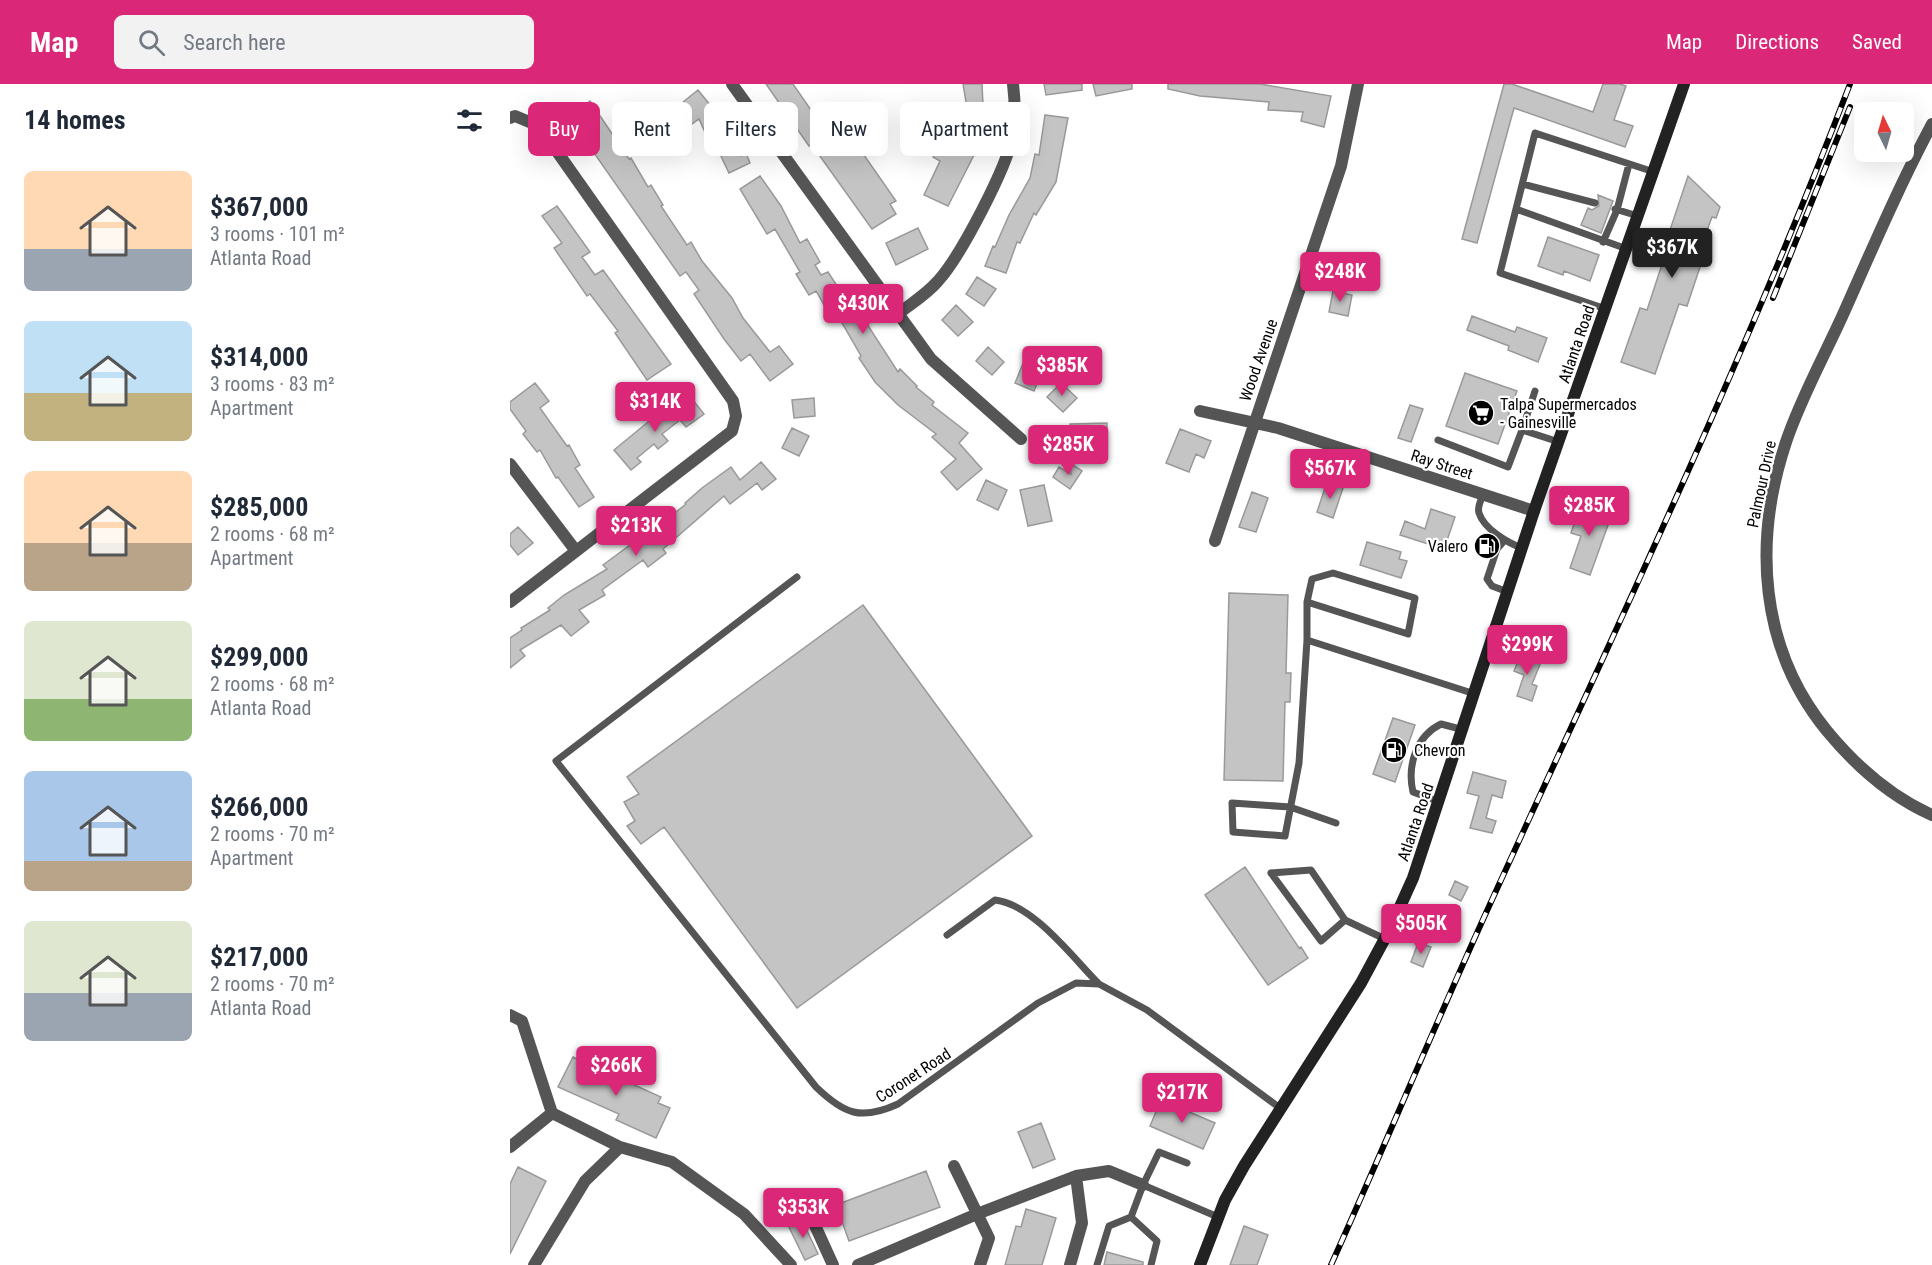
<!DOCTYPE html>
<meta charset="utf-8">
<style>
:root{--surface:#fff;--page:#f2f2f3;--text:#1f2937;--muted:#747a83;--accent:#db2777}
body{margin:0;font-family:"Roboto Condensed",sans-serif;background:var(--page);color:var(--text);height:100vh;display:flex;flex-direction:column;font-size:22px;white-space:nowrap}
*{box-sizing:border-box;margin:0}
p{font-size:20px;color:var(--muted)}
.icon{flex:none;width:33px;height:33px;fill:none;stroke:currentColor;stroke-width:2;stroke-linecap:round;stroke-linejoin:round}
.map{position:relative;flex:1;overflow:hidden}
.side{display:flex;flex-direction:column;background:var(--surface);width:510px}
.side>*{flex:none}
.banner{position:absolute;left:18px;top:18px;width:570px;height:54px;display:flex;gap:12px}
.needle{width:39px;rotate:355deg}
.fabs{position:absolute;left:1344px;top:18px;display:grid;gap:12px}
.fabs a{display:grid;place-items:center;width:60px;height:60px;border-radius:9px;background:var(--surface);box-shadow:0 6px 24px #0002;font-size:30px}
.price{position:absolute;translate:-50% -51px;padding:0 14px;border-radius:6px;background:var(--accent);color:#fff;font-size:20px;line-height:39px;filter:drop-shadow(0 2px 3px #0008)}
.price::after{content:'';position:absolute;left:50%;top:36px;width:18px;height:14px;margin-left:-9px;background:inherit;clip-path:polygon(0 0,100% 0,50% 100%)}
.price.on{background:#222;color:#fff}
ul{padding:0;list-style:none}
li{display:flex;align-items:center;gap:18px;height:150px;padding:0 24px}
li span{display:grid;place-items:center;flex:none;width:168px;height:120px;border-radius:9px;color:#555}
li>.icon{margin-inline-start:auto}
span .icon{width:72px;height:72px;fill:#fffc;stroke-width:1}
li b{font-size:26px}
h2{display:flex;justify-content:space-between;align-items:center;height:72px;padding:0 24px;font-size:26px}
.chip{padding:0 21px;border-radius:9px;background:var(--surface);box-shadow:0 6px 24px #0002;font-size:21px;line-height:54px}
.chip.on{background:var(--accent);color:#fff}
header{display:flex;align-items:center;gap:36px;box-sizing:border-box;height:84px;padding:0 30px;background:var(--accent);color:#fff}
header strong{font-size:28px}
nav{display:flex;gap:33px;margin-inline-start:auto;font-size:21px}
.search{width:420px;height:54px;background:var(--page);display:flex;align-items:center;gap:15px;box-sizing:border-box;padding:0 21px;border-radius:9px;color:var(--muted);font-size:22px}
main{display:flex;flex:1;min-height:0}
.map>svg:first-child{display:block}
.building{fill:#c4c4c4;stroke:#999;stroke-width:1.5}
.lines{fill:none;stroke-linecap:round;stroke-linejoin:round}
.service{stroke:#555;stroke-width:7}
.minor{stroke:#555;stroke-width:12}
.secondary{stroke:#222;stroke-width:12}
.rail-casing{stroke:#000;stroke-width:6}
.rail{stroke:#fff;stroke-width:4;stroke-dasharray:11;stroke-linecap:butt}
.labels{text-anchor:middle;stroke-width:4.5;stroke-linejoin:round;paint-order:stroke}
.street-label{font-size:16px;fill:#000;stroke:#fff}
.poi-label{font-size:16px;fill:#000;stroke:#fff;text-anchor:start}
</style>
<header>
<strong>Map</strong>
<div class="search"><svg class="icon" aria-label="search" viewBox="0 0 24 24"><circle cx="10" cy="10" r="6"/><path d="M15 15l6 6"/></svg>Search here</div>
<nav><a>Map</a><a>Directions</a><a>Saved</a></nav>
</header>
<main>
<section class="side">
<h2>14 homes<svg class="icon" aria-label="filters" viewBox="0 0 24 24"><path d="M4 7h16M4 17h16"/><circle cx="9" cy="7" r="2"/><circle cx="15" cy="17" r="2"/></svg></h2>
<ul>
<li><span style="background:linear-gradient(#ffd9b3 65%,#9aa5b1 0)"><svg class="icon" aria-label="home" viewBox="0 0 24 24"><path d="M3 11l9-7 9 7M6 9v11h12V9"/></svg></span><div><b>$367,000</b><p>3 rooms · 101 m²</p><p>Atlanta Road</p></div></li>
<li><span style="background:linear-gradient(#bfe0f5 60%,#c2b280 0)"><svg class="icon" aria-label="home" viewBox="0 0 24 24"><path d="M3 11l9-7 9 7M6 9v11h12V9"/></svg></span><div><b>$314,000</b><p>3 rooms · 83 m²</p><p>Apartment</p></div></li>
<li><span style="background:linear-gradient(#ffd9b3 60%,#b9a48a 0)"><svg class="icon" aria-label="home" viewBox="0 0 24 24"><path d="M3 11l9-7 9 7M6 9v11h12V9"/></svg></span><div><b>$285,000</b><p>2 rooms · 68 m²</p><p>Apartment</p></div></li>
<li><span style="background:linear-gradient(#dfe7d0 65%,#8fb573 0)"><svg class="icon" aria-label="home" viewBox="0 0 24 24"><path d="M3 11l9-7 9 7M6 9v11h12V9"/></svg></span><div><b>$299,000</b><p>2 rooms · 68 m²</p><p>Atlanta Road</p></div></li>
<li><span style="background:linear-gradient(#a9c7e8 75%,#b9a48a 0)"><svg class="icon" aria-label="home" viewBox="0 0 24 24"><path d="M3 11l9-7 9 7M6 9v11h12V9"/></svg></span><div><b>$266,000</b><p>2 rooms · 70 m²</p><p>Apartment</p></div></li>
<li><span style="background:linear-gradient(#dfe7d0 60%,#9aa5b1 0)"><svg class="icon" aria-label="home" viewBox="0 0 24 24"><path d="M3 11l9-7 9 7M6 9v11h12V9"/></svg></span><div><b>$217,000</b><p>2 rooms · 70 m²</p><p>Atlanta Road</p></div></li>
</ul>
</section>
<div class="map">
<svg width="1422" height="1181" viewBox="0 0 1422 1181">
<rect width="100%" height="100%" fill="#fff"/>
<path class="building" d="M256,0H283L305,32L310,28L327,56L338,48L386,117L380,120L386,130L362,145L302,61L299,62Z
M453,0H472L473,21H477L472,51L449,48L453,24H457Z
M534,0H572V6L536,11Z
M583,0H622V5L586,12Z
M658,0H750L821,12L814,43L791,37L793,28L758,26L759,18L690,12L658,5Z
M994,0H1002L1083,28L1093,0H1110L1116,2L1104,36L1123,42L1115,63L1004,24L967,159L952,155Z
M188,6L213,37L226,66L231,72L236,69L240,79L219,89L207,64L203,66L189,35L182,40L168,22Z
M80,17L119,75L121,74L138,103L141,101L153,121L151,122L177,161L181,158L192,177L222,214L233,234L260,268L269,262L283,280L260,297L240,270L231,277L214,255L184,210L189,206L176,188L170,192L84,69L88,66L75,48L71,52L57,33Z
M535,31L558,34L546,98L526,131L524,129L510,159L507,158L496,189L475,182L483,162L485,163L499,131L520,94L525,70L529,71Z
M434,52L466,67L438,122L414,111L430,77L423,73Z
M250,92L271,122L290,159L297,155L310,178L305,181L311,191L318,188L329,205L333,203L388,288L390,285L407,302L406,303L424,318L422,321L458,349L449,359L472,385L447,406L431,388L446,375L422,353L426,350L388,321L365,298L349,274L351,272L328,232L322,235L306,207L299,211L286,190L290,188L265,145L257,150L230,105Z
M1178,92L1210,123L1206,134L1202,133L1186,176L1192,177L1177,222L1169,220L1145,290L1111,278L1130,224L1137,226L1160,156L1157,155Z
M1088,111L1103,117L1091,149L1071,141L1078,124L1082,126L1089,122Z
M47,122L80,168L72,173L85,191L93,186L161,280L137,296L105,249L108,247L80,210L77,212L44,164L52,159L32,132Z
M408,144L418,165L386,181L376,159Z
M1038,153L1089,171L1080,197L1054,187L1053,191L1028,182Z
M467,193L486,205L474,222L456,210Z
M823,207L842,211L838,232L819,228Z
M446,221L463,238L448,252L432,236Z
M962,232L1005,248L1007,243L1037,254L1028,278L998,266L999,262L957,246Z
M478,263L494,278L482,291L466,277Z
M514,277L533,285L524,307L505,299Z
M955,289L1007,307L988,360L936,342Z
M25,299L39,317L30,324L57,362L59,361L70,381L65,384L84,413L69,423L48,393L46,394L30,366L27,368L13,350L16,347L0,325V318Z
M551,299L567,314L553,328L537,313Z
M304,314L305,332L284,334L282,316Z
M182,315L194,330L176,343L170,336L152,350L158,357L148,365L144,360L127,374L131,378L121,386L104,366L149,329L154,336Z
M900,321L913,325L901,358L888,354Z
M597,339V363H560V340Z
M282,344L299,352L289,372L272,364Z
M670,345L701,357L694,374L686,370L679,388L656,379Z
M251,378L266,395L252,406L247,399L220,420L214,412L153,465L156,469L138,483L133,476L92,506L95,511L69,526L79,538L61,552L51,541L10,566L15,572L0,584V554L12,546L11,544L40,526L38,524L54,511L97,485L93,481L139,447L140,449L176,420L175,419L192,404L221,383L230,396Z
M560,379L572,387L560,405L543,393L549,383L561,390Z
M476,396L497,406L488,426L467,416Z
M817,398L833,404L823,434L807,428Z
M534,401L542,437L518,442L510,406Z
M742,408L758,414L746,448L729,443Z
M1071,419L1102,430L1080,491L1060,484L1071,452L1061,449Z
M921,425L945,433L934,465L890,451L895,437L915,445Z
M8,443L23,459L8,471L0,461V450Z
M974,451L985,456L978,474L968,471Z
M857,458L891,468L889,475L897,477L891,494L850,481Z
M719,509L778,511L776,589H781L780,618H775L773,697L714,696Z
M353,521L522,752L287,924L154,743L131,760L117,742L125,737L114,718L129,710L117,693Z
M1011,570L1031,578L1022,600L1027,602L1022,617L1007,612L1014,591L1004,587Z
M883,634L905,641L885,698L863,690Z
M963,688L996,697L992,714L982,711L976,734L986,737L982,749L960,744L969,712L957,709Z
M735,783L789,864L791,863L798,874L758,901L695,811Z
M945,797L958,803L951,817L939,811Z
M908,859L921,863L913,883L901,878Z
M63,973L151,1013L148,1019L160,1024L146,1054L106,1036L109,1030L48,1003Z
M651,1016L705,1039L693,1065L640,1042Z
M531,1039L545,1075L523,1084L508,1048Z
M8,1083L36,1097L0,1170V1100Z
M416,1087L430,1123L339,1157L326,1121Z
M516,1125L546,1134L532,1181H495L506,1142L511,1143Z
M291,1134L308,1170L295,1176L278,1141Z
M734,1142L758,1151L747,1181H720Z
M597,1168L633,1178V1181H594Z"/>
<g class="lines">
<path class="service" d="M1013,100L1085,119
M1006,125L1117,165
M1105,125L1128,132
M1093,158L1107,126L1119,80
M1096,225L990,189L1025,49L1144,88
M1012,346L1025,307
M928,356L998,383L1012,346L1049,358
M973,411C971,416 967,423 969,429C974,445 998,459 1012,464
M994,457L987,465L977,495L982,502L998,508
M287,493L46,677L306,1003C334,1030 351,1037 388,1020L528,919L566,899L589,900L637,926L770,1024
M797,556V518L802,495L823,489L905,514L898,550L797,518
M930,718L903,708C897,682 906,652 931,640L954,646
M826,739L780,723L722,719L723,748L775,752L789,679L797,556L965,610
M761,789L801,786L835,836L875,855
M761,789L811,857L835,836
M437,851L485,816C523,820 563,874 589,900
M633,1101L649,1068L677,1079
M621,1133L647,1157L641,1181
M587,1181L599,1142L621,1133L633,1101L708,1133"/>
<path class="minor" d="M222,0L421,275L511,355
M0,34L5,32L29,42L223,317L226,332L222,347L0,518
M1422,40C1390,100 1363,163 1335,226C1316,269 1291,313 1276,358C1243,457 1249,564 1317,647C1346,682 1379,712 1422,731
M389,229C402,219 417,210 428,197C450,173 498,82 503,50C506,33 505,17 503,0
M690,327L768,344L1024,427
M0,380L66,467
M705,457L831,82L848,0
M0,931L12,937L42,1029L110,1063L162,1078L234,1130L281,1181
M0,1063L42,1029
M444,1082L479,1154L470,1181
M303,1137L323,1181
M24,1181L75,1097L110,1063
M348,1181L467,1130L566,1092L599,1087L633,1101
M560,1181L572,1139L566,1092"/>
<path class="secondary" d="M690,1181L715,1116L734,1082L851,899L880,845L903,794L1024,427L1174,0"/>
<g class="rail-casing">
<path id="rail" d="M1263,214L1340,23
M821,1181C877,1057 929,931 986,807C1108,540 1235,275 1340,0"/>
</g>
<use href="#rail" class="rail"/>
</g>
<defs>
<g id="supermarket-disc" transform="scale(1.35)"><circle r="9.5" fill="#000" stroke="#fff"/><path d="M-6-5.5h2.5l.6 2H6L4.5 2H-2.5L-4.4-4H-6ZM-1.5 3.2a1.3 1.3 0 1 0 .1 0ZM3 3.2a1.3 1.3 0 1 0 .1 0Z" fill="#fff"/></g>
<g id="fuel-disc" transform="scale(1.35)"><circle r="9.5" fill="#000" stroke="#fff"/><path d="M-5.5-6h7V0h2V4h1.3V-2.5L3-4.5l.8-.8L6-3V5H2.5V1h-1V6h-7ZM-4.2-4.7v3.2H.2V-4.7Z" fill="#fff"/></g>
</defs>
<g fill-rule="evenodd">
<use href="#supermarket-disc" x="971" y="329"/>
<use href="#fuel-disc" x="977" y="462"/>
<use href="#fuel-disc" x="884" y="666"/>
</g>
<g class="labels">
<g class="street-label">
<text transform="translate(1066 260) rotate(-71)" y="6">Atlanta Road</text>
<text transform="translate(748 276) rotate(-71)" y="6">Wood Avenue</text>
<text transform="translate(932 380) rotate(18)" y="6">Ray Street</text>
<text transform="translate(1251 400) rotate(-78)" y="6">Palmour Drive</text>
<text transform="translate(905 738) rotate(-71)" y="6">Atlanta Road</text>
<text transform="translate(403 991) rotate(-33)" y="6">Coronet Road</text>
</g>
<g class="poi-label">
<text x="990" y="326">Talpa Supermercados<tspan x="990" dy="18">- Gainesville</tspan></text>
<text x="958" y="468" text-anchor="end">Valero</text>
<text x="904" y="672">Chevron</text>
</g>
</g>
</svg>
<div class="fabs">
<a><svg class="needle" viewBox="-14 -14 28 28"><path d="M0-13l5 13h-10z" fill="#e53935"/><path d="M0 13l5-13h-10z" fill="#747a83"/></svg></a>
</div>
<b class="price on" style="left:1162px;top:195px">$367K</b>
<b class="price" style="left:830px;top:219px">$248K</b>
<b class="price" style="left:353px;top:251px">$430K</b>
<b class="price" style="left:552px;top:313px">$385K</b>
<b class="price" style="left:145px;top:349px">$314K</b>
<b class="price" style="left:558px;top:392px">$285K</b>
<b class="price" style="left:820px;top:416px">$567K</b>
<b class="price" style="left:1079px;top:453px">$285K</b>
<b class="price" style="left:126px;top:473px">$213K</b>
<b class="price" style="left:1017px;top:592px">$299K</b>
<b class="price" style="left:911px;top:871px">$505K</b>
<b class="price" style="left:106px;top:1013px">$266K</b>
<b class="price" style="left:672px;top:1040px">$217K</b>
<b class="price" style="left:293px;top:1155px">$353K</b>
<div class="banner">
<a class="chip on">Buy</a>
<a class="chip">Rent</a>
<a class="chip">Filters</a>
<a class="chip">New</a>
<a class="chip">Apartment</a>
</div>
</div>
</main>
